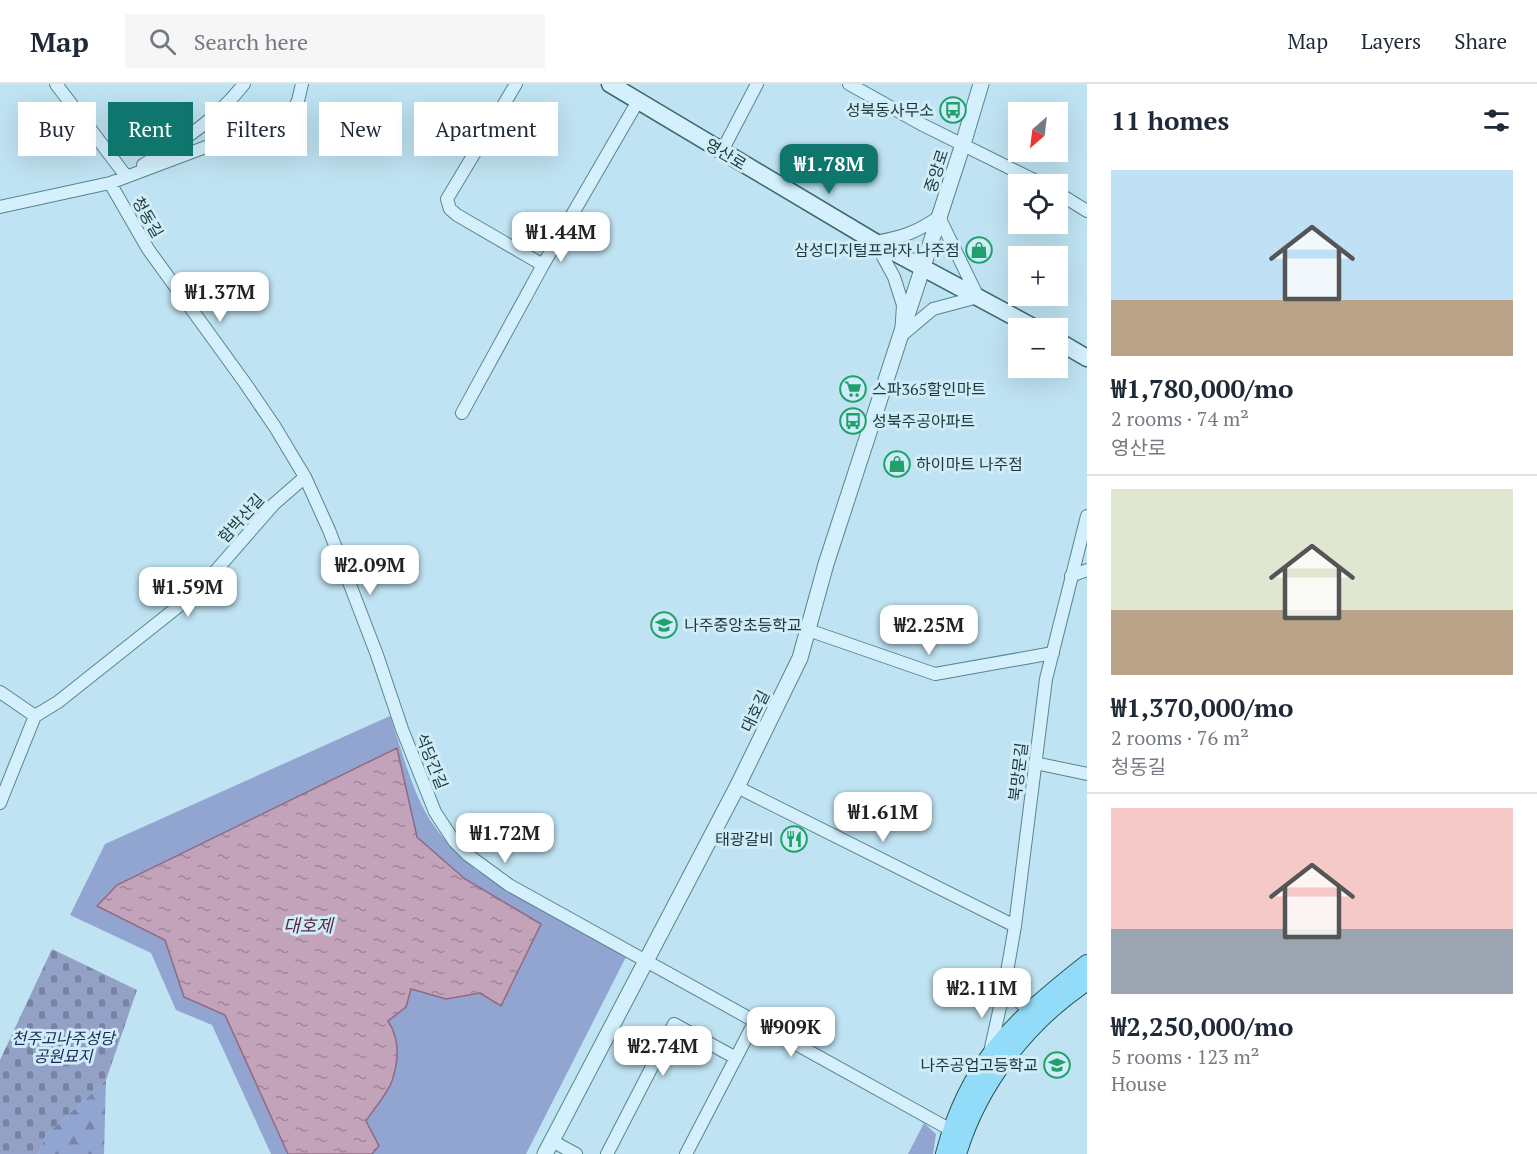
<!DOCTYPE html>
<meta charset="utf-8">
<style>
:root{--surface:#fff;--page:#f6f6f7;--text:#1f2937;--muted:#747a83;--line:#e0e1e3;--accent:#0f766e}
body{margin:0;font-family:"PT Serif","Noto Sans KR",serif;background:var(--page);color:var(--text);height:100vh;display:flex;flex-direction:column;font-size:22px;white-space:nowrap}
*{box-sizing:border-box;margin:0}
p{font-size:20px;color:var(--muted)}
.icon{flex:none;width:33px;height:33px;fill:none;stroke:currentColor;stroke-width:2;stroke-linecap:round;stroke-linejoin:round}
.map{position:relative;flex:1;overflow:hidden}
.sheet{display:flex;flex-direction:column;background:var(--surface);width:450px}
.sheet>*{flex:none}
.hud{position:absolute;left:18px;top:18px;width:570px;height:54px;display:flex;gap:12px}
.needle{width:39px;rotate:208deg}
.fabs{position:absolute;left:1008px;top:18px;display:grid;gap:12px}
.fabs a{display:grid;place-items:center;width:60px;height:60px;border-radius:0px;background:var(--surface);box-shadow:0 6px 24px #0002;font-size:30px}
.price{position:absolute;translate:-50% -51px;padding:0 14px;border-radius:12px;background:#fff;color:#222;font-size:20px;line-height:39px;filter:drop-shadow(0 2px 3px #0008)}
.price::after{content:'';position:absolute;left:50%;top:36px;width:18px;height:14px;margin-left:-9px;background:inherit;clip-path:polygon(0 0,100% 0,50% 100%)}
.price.current{background:var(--accent);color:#fff}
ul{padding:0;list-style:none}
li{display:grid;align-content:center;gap:12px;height:318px;padding:0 24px}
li+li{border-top:2px solid var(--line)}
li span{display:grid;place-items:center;height:186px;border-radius:0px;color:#555}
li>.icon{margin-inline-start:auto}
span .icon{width:108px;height:108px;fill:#fffc;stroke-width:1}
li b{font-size:26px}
h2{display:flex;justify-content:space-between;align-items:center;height:72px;padding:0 24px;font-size:26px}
.tag{padding:0 21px;border-radius:0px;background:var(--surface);box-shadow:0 6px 24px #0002;font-size:21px;line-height:54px}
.tag.current{background:var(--accent);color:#fff}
header{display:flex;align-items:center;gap:36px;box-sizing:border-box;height:84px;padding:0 30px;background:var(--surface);border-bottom:2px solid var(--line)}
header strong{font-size:28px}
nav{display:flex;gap:33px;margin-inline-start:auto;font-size:21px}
.search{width:420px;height:54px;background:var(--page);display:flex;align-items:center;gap:15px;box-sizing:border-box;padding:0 21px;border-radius:0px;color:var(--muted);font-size:22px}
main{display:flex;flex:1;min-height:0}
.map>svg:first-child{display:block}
.forest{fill:url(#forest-firs)}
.cemetery{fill:url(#cemetery-stones)}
.green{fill:#92a5d1}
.water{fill:url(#water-ripples);stroke:#926984;stroke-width:1.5}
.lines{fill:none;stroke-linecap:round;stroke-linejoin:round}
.minor-casing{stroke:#56868c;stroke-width:14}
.tertiary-casing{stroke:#56868c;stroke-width:17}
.secondary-casing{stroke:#39696e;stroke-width:19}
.primary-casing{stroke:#2b5759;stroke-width:20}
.minor{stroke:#d3f0fc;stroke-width:12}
.tertiary{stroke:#d3f0fc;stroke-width:15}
.secondary{stroke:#d3f0fc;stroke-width:16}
.primary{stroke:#93dcf9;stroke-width:18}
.labels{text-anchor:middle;stroke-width:6;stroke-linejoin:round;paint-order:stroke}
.poi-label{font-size:16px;fill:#1c383a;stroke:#d0ecf8;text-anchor:end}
.street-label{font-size:16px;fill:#1c383a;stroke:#d0ecf8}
.park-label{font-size:16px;font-style:italic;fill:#202959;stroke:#d0ecf8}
.water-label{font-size:18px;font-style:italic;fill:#5c2941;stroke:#d0ecf8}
</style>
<header>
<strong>Map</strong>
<div class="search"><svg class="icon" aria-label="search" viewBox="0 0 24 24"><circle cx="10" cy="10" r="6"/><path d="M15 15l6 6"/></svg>Search here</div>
<nav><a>Map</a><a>Layers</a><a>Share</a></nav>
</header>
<main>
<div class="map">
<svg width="1087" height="1070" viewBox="0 0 1087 1070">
<defs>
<pattern id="forest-firs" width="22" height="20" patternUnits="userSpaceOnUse" patternTransform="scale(1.5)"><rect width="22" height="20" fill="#92a5d1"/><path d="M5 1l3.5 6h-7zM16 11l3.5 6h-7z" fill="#7687ab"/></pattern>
<pattern id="cemetery-stones" width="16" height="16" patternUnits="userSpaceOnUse" patternTransform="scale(1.5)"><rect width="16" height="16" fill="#92a1c5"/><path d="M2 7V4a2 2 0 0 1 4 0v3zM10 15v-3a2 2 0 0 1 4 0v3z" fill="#7684a1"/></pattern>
<pattern id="water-ripples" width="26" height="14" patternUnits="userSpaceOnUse" patternTransform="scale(1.5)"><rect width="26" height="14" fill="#c3a3ba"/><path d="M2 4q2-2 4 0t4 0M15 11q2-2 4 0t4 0" fill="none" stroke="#9e8698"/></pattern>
</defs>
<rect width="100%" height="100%" fill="#bfe3f2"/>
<path class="forest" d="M106,996L104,1070H38L46,1051Z"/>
<path class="cemetery" d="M52,865L137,906L106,996L46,1051L38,1070H0V976Z"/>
<path class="green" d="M390,632C402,666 411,705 430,736C443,755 459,772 477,787L628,869L526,1070H271L212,941L176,926L151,869L70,831L105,760Z
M924,1039L936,1050L933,1070H908Z"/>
<path class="water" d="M397,664L417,753L465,795L541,840L501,922L480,909L446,915L411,905L406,923L388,937C400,955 399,976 392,997C388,1009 373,1026 366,1037L379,1062L372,1070H288L225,931L184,913L165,856L97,822L117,801Z"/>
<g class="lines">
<g class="minor-casing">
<path id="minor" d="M56,0L126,92
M516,0L447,115L450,125L457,131L543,181
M849,0L921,40L1042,100
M722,67L757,0
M143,81C184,55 213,39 244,0
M110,99L148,165L245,299L275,343L305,393L329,446L377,571L402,645L435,728L454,757L468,771L509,801L951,1046
M1058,109L1087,127
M0,123L110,99L227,55L270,41L292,27L298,17L302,0
M939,133L978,213L933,225L901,252L903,221L894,193L875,158C903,153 915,149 939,133Z
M462,329L543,181L638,17
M1071,492L1087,486
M808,546L935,590L1053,569
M0,608L35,632L0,719
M35,632L58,618L199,506L274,420L305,393
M1035,679L1087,690
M737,703L1015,842
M1035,931L1004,905L1015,842L1046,595L1087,432
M990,968L1004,905
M552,1057L576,1070
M607,1070L674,940L736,974
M686,1070L755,937"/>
</g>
<g class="tertiary-casing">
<path id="tertiary" d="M545,1070L737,703L800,574L826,480L963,60L981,0"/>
</g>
<g class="secondary-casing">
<path id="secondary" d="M610,0L875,158L1035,244
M1058,257L1087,274"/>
</g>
<g class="primary-casing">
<path id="primary" d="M945,1070C969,978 1015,937 1087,880
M957,1070C978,1000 1026,938 1087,897"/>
</g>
<use href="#minor" class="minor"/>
<use href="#tertiary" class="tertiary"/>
<use href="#secondary" class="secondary"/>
<use href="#primary" class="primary"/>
</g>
<defs>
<g id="bus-ring" transform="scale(1.35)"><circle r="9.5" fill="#d0ecf8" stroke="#20a16b" stroke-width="1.5"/><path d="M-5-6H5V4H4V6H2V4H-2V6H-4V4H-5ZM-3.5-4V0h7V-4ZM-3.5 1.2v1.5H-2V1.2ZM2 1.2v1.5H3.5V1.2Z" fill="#20a16b"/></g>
<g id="shop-ring" transform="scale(1.35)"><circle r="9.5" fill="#d0ecf8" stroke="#20a16b" stroke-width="1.5"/><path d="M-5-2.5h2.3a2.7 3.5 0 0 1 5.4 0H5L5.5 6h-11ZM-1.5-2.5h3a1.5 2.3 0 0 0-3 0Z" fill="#20a16b"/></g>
<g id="supermarket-ring" transform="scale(1.35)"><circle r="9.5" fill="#d0ecf8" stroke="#20a16b" stroke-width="1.5"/><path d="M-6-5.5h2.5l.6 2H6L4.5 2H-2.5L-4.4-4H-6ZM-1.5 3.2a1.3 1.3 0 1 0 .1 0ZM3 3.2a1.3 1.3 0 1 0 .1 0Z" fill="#20a16b"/></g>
<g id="school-ring" transform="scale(1.35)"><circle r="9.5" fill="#d0ecf8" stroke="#20a16b" stroke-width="1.5"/><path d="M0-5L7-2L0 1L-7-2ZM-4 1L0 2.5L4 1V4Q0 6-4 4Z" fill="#20a16b"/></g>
<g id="restaurant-ring" transform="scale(1.35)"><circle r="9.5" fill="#d0ecf8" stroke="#20a16b" stroke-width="1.5"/><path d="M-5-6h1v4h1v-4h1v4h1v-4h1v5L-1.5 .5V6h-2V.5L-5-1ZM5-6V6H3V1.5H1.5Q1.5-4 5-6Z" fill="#20a16b"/></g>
</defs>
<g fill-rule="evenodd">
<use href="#bus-ring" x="953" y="26"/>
<use href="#shop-ring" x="979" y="166"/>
<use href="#supermarket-ring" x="853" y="305"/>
<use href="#bus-ring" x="853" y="337"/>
<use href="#shop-ring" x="897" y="380"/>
<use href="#school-ring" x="664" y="541"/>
<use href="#restaurant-ring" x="794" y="755"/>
<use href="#school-ring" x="1057" y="981"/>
</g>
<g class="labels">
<g class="poi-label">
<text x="934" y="32">성북동사무소</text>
<text x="960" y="172">삼성디지털프라자 나주점</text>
<text x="872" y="311" text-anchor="start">스파365할인마트</text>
<text x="872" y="343" text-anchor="start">성북주공아파트</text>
<text x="916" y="386" text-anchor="start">하이마트 나주점</text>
<text x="684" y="547" text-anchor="start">나주중앙초등학교</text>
<text x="774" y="761">태광갈비</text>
<text x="1038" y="987">나주공업고등학교</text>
</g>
<g class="street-label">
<text transform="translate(726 70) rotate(31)" y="6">영산로</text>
<text transform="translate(936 87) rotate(-72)" y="6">중앙로</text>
<text transform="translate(148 133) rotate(60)" y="6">청동길</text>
<text transform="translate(241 434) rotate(-48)" y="6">함박산길</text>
<text transform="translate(755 627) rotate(-64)" y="6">대호길</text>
<text transform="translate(432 677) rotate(68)" y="6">석당간길</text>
<text transform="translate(1018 688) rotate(-83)" y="6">북망문길</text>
</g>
<g class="park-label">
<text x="63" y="960">천주고나주성당<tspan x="63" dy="18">공원묘지</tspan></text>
</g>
<g class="water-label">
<text x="308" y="848">대호제</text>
</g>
</g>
</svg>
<div class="fabs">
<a><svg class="needle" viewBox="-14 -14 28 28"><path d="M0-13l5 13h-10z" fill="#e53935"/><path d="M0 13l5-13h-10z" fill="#747a83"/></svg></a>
<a><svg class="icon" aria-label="locate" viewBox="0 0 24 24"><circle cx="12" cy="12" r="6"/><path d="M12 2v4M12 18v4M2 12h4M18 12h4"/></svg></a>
<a>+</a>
<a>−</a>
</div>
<b class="price current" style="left:829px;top:111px">₩1.78M</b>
<b class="price" style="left:561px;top:179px">₩1.44M</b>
<b class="price" style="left:220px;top:239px">₩1.37M</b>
<b class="price" style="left:370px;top:512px">₩2.09M</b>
<b class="price" style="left:188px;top:534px">₩1.59M</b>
<b class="price" style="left:929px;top:572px">₩2.25M</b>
<b class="price" style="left:883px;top:759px">₩1.61M</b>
<b class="price" style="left:505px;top:780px">₩1.72M</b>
<b class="price" style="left:982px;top:935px">₩2.11M</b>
<b class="price" style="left:791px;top:974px">₩909K</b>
<b class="price" style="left:663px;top:993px">₩2.74M</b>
<div class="hud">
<a class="tag">Buy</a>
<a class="tag current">Rent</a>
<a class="tag">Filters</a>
<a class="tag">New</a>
<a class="tag">Apartment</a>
</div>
</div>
<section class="sheet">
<h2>11 homes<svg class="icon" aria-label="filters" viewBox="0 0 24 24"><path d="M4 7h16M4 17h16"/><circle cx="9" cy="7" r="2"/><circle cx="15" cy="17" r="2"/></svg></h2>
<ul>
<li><span style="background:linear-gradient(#bfe0f5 70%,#b9a48a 0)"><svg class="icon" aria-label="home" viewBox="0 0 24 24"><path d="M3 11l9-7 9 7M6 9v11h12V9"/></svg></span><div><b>₩1,780,000/mo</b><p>2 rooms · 74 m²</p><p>영산로</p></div></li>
<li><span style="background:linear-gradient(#dfe7d0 65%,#b9a48a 0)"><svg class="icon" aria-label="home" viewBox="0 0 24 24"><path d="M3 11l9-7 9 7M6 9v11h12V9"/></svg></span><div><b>₩1,370,000/mo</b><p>2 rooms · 76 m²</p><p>청동길</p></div></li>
<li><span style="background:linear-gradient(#f6c9c9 65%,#9aa5b1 0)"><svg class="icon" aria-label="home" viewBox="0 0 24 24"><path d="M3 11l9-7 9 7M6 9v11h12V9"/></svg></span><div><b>₩2,250,000/mo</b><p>5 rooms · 123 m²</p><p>House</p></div></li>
</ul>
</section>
</main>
